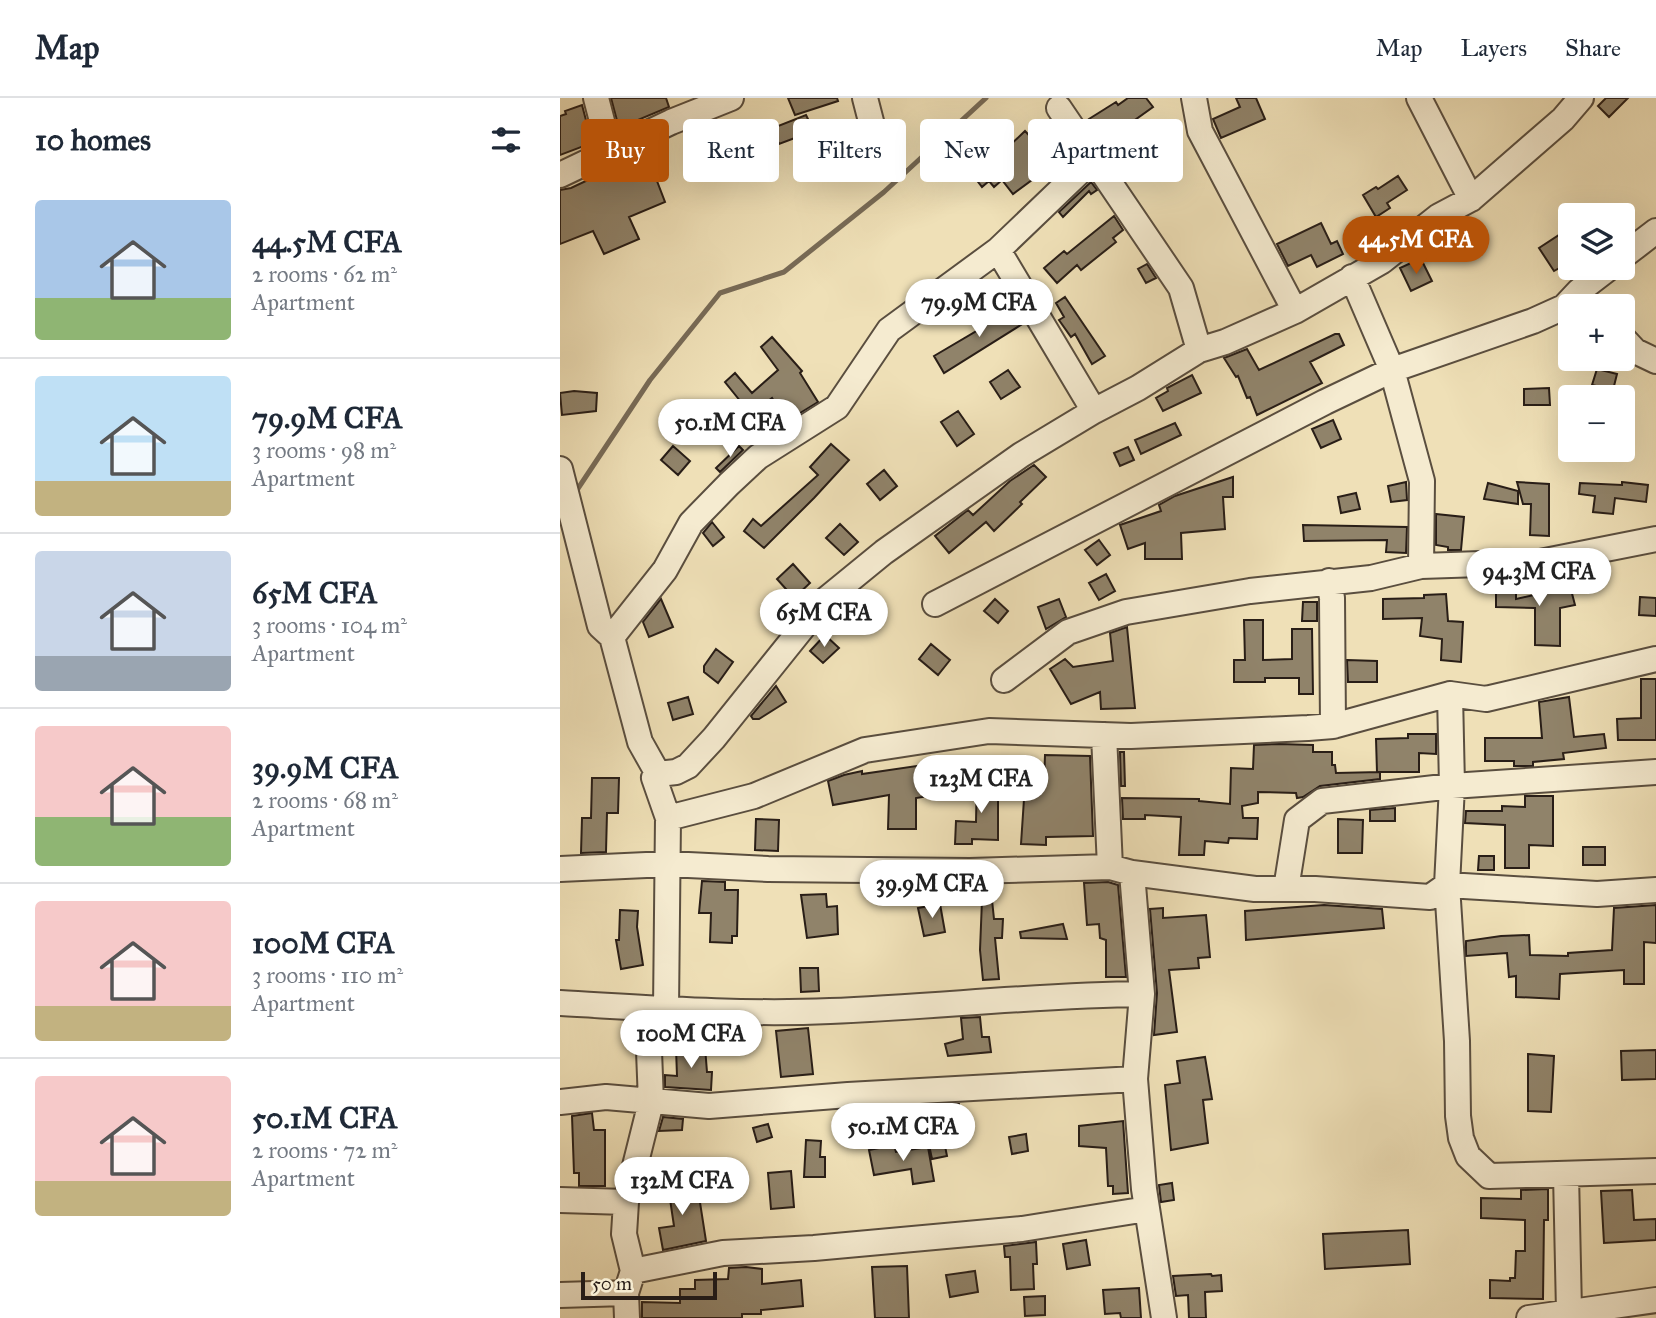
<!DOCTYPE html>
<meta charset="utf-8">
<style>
:root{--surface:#fff;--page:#f6f6f7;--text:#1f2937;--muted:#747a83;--line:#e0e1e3;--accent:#b45309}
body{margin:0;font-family:"IM FELL Great Primer",serif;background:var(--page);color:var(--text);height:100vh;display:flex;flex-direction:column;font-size:26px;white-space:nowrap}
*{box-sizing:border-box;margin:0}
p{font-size:23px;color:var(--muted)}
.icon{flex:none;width:38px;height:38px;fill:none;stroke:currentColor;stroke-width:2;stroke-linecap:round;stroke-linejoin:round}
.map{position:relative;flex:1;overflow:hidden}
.details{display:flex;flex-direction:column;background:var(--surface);width:560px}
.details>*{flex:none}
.banner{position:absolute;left:21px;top:21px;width:665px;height:63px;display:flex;gap:14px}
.fabs{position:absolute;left:998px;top:105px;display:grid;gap:14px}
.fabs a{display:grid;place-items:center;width:77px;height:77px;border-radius:7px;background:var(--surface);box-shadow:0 7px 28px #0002;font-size:35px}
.scale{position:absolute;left:21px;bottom:18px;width:136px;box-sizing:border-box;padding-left:7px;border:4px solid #291e17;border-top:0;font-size:19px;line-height:24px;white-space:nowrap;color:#291e17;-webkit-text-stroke:5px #f5ebd0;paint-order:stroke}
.price{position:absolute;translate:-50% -60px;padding:0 16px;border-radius:24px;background:#fff;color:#222;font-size:23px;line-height:46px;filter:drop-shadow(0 2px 4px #0008)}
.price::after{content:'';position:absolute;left:50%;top:42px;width:21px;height:16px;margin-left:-10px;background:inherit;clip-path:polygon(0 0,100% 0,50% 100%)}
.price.active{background:var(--accent);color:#fff}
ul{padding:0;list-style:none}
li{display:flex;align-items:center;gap:21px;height:175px;padding:0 35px}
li+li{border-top:2px solid var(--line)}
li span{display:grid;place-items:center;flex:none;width:196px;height:140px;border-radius:7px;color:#555}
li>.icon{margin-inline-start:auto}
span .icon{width:84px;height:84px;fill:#fffc;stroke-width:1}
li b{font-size:30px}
h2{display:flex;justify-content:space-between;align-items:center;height:84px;padding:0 35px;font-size:30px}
.pill{padding:0 24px;border-radius:7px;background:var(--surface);box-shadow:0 7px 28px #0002;font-size:24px;line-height:63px}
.pill.active{background:var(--accent);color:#fff}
header{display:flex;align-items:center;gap:42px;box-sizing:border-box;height:98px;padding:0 35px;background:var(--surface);border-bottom:2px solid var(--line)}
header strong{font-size:33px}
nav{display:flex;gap:38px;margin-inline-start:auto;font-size:24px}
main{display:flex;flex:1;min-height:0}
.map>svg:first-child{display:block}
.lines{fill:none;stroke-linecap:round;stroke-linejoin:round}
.stream{stroke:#786b57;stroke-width:5}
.building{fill:#90836a;stroke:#291e17;stroke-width:2}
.minor-casing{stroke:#5a4e3f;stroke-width:28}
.minor{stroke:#f5ebd0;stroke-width:24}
</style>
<header>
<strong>Map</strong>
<nav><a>Map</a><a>Layers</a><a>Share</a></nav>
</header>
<main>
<section class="details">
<h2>10 homes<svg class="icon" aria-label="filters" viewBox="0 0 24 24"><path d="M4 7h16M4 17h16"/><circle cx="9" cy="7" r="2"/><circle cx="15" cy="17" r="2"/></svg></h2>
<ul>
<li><span style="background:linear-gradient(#a9c7e8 70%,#8fb573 0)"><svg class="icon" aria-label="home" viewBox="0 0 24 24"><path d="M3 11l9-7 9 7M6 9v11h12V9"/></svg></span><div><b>44.5M CFA</b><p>2 rooms · 62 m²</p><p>Apartment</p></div></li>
<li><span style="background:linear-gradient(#bfe0f5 75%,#c2b280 0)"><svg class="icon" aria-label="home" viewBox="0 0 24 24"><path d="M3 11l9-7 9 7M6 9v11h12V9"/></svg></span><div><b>79.9M CFA</b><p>3 rooms · 98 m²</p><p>Apartment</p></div></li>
<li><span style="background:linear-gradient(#c9d6e8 75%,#9aa5b1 0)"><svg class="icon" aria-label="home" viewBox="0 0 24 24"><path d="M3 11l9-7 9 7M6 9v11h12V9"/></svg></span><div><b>65M CFA</b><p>3 rooms · 104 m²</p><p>Apartment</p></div></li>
<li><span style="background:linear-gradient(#f6c9c9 65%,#8fb573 0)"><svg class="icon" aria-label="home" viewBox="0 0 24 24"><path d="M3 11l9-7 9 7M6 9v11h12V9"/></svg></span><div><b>39.9M CFA</b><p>2 rooms · 68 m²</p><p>Apartment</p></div></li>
<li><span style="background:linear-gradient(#f6c9c9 75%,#c2b280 0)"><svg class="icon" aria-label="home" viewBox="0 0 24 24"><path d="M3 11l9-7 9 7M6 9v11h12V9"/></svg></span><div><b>100M CFA</b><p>3 rooms · 110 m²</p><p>Apartment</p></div></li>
<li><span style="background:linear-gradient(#f6c9c9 75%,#c2b280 0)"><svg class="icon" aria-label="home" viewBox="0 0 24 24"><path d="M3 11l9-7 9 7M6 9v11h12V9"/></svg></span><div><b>50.1M CFA</b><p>2 rooms · 72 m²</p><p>Apartment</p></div></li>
</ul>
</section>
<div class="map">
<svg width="1096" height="1220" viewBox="0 0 1096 1220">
<rect width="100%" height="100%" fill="#efe0b7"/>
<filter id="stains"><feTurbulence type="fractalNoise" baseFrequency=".00286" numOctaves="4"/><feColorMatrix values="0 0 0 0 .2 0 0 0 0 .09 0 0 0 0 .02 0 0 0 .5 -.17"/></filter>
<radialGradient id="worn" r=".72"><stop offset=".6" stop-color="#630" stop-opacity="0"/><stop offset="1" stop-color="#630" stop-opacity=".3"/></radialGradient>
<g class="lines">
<path class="stream" d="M15,395L90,282L160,195L224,174L324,94L426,0"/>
</g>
<path class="building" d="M51,0H106L109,9L59,30Z
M228,0H277L278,3L235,17Z
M568,0H586L593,9L561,32L565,36L548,48L529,21L556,4L558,7Z
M676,0H696L705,21L661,40L653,21L680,9Z
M1046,0H1068L1049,19L1038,8Z
M22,7L32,45L0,57V18L6,16L5,13Z
M246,17L260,46L270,41L280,61L256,72L240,38L219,46L213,30Z
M465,33L495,65L453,96L442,82L434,89L429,83L422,89L403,64L417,53L428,68Z
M81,57H87L105,104L69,119L79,141L44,156L33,133L0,146V92L11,90Z
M838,78L847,92L827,105L830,110L816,119L803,97L816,89L818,91Z
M531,84L537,92L531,96L529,93L503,119L499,114Z
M554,118L563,132L553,140L556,144L521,172L517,167L497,185L484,170L504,153L507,156Z
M761,125L771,146L777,143L783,156L757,169L751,157L728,168L717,146Z
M999,137L1010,154V164L994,173L979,150Z
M853,164L856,169L863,165L872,183L851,193L840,170Z
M587,166L596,180L586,185L578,171Z
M505,199L545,258L532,266L515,236L511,239L499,222L504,219L496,205Z
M454,208L464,225L384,275L374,258L418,232L416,228L428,220L430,223Z
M775,236H779L784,247L750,264L762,285L697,317L690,299L687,300L678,278L676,279L664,260L687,251L699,272Z
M212,239L242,273L240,275L258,304L227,323L212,300L184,322L174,310L181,304L165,284L175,275L192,295L218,272L201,249Z
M1037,271L1057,276L1053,292L1032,287Z
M448,272L460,289L441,301L430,284Z
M632,277L641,295L603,313L596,300L608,293L607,290Z
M989,290L990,307H964V291Z
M14,293L37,295L36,313L2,317L0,295Z
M398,313L414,336L397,348L381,324Z
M773,322L781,341L761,350L752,331Z
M615,325L621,337L581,356L575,342Z
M271,346L289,362L254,400L204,450L184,433L193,421L201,428L258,377L250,369Z
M113,348L130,363L118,377L101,362Z
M179,348L183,352L160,374L156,370Z
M568,349L574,362L560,368L554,355Z
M474,367L486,379L460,404L462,406L434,433L426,424L389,455L375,438L408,412L413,417L450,383Z
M324,372L337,388L320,402L307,386Z
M673,379V399H663L665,431L621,435L622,461H585V445L568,451L560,427L601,413L599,407L615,398Z
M846,384L847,402L831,404L828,388Z
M957,384L989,386V438L970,437L971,406H963Z
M1062,384L1088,387L1086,404L1055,400L1053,416L1033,414L1035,398L1019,396L1020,385L1062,387Z
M928,385L958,393V406L924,401Z
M796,395L800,411L781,415L778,399Z
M876,416L904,419L901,452H888V449L876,447Z
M152,424L164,439L153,448L143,435Z
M280,426L298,444L284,457L266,440Z
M743,427L847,429L846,455L826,454L827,442L744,443Z
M539,442L550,457L537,467L525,452Z
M233,466L250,485L234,500L217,481Z
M546,476L555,493L539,502L529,485Z
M936,482H956V501L987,494L986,489L1009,484L1015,507L1000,510V548L975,547V510L936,509Z
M886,496L888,523L903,524L901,564L881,562L882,541L860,538L862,520L823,521V501L864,500V497Z
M1080,499L1096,500V518L1079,517Z
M101,501L113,529L89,539L83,524Z
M435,501L448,513L438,525L424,513Z
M499,501L506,519L486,531L478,509Z
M743,504H757V523H742Z
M684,522H703V562L732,561V531H752L753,596H739V580H705V584H674V562H685Z
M567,529L575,610L541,611L540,594L511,606L490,571L505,561L513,569L553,563L550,535Z
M265,537L279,550L263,565L250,553Z
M371,546L390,562L378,577L359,561Z
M156,551L173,564L158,585L144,574V568Z
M787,562L817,563V584H788Z
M1081,581H1096V642H1058L1057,621L1081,620Z
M216,588L226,604L199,621H193L191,618Z
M128,599L133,616L113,622L108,605Z
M1009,599L1014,639L1044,636L1046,650L1003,655L1004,661L973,664V668H954V663H925V640H982L979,604Z
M848,636H876V656L859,655V674H817L816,641L848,640Z
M719,646L753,647V654H772V667H775L776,675L820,674V681L760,688L743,699L737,700L736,695L698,694V705L682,708L683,720H698L697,741L669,740L668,745L645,743L644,757H619L621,719L585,717V721H563L562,700L639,701V703L670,706L671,670L693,671L694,647Z
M560,654H564L565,688H561Z
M485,657L530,658L533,738L486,739V747L461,746L465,686L484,687Z
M380,662L382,694L363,695V699L356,700V731H328L329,697L273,707L268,683L284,677L302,673V676L364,667V663Z
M417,677H433L434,702H438V742L412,741V746H395L396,723L416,724Z
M32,680H59L58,715H47L46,754L21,755L22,720H31Z
M965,698H993V748L969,747V770H945V727L905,725L906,713H942V708L965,709Z
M835,710V723H810V712Z
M196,721L219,722L218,753L195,752Z
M778,721L803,722L802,755H778Z
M1023,749H1045V767H1023Z
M919,758H934V772H918Z
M142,783L165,784V792H178L177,838H172V845L150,844L151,815H139Z
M548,784L558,787L566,879H546V842L540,840L539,826L527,827L524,785Z
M266,796L267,809L277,808L278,836L247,840L241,797Z
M422,802H432L434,821H443L442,840H435L439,881L423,882L420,852Z
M380,806L385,834L364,838L358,810Z
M764,807L822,811L824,830L686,842L685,813Z
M1096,807V845L1084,844V886H1064V872L1000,876L999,901L956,899V878L949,879L947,855L906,858V843L941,838L969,837L970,857L1008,858V855L1052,852L1054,810Z
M603,810V820L646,817L650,859L638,860L639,870L609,872L617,934L594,937L597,895L590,811Z
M60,812L78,813L77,829L83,867L61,871L56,842H59Z
M503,826L507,841L461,840L460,834Z
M240,870H258L259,893L241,894Z
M420,919L422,939H429L431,954L388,958L385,946L403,941L401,920Z
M156,928H172L175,943L158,946Z
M248,930L253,976L221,979L216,933Z
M145,949L147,974H152L151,992L105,989V977L117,978L116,950Z
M1096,952V981L1062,982L1061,953Z
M968,956L994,958L991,1014L968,1013Z
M645,959L652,1001L643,1002L648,1045L611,1052L605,987L620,985L617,963Z
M399,1006L401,1032L375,1035L372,1007Z
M32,1015L34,1032H45V1088H19V1075H14L12,1018Z
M103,1019L123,1021L122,1032L99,1033Z
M563,1023L568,1095L553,1096V1088H548L546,1050L519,1048V1028Z
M208,1026L212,1039L197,1044L193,1030Z
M466,1036L468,1053L452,1056L449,1039Z
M383,1038L387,1058L372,1061L368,1042Z
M246,1042L261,1043L260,1059H265V1079H244Z
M334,1047L336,1054L368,1049L374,1083L353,1086L351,1071L314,1077L309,1052Z
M119,1072L124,1100L139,1098L146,1143L103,1152L99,1130L114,1128L106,1074Z
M231,1073L234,1109L211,1111L208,1075Z
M612,1085L614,1102L601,1104L599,1087Z
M988,1091V1122H984L983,1201L930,1200V1182L950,1183V1180H955L956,1153H965V1122L921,1120V1100L961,1101V1092Z
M1072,1092L1074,1122L1096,1121V1142L1044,1145L1041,1093Z
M848,1132L850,1166L765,1171L763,1136Z
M526,1142L530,1167L507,1171L503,1146Z
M476,1144L477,1166H473L474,1191L451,1192L450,1159H445L444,1148Z
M347,1168L349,1220H315L312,1169Z
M186,1169L202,1171V1186L241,1182L243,1208L201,1212V1216H182V1220H82V1204L120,1205V1191H135V1182L168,1181L169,1170Z
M415,1173L418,1194L390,1199L386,1177Z
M651,1176L652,1178L661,1177L662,1193L645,1194L646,1220H629L628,1197L616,1198L613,1178Z
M579,1190L581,1220H561L560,1215L545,1216L543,1192Z
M485,1198V1217L465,1218L464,1199Z"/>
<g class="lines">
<g class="minor-casing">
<path id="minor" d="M36,0L50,54
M305,0L321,62
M634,0L640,33L735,213
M859,0L911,101
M499,10L621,190L639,252
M0,77L111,24L171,0
M438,152L534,313
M1062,159L1096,133
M792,179L832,272L862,383L861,468
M1062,239L1075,253L1096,263
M0,371L40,528L52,539L80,644L98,676L94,680L108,720L106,911L89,953L91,1004L66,1104L64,1136L73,1173L66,1195L67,1220
M769,483L772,500L773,628
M375,506L765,304L832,272L973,223L1004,209L1019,193L1049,170
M52,539L105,472L131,425L169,386L198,359L277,309L329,232L438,152L534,60
M444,582L508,534L566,514L690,493L811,480L861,468L980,464L1096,441
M890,596L892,688L887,787L897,943L898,1018L901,1040L908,1058L929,1078L1096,1073
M544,637L550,769
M98,676L116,674L128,668L154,640L264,503L324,454L461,357L534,313L578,290L639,252L665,244L735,213L822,163L879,118L911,101L1003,21L1021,0
M108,720L194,698L305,652L429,633L571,638L748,630L773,628L890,596L926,601L1096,561
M0,771L108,766L208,771L410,773L550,769L572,775L695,791H755L870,799L887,787L1037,796L1096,792
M572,775L582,896L575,981L584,1091L604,1220
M726,791L737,722L762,703L892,688L1096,674
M0,905C90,910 180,917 270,913C374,909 478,897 582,896
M0,1004L46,999L149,1008L288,997L575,981
M1006,1076L1009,1213
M0,1102L66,1104
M73,1173L163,1155L254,1150L462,1131L587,1111
M0,1197L66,1195
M969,1220L1096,1202"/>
</g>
<use href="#minor" class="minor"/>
</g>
<rect width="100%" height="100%" filter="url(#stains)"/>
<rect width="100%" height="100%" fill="url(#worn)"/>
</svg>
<div class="fabs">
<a><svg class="icon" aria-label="layers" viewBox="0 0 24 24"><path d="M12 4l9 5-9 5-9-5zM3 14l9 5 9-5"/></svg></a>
<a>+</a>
<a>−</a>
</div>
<div class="scale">50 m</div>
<b class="price active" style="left:856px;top:178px">44.5M CFA</b>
<b class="price" style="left:419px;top:241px">79.9M CFA</b>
<b class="price" style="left:170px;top:361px">50.1M CFA</b>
<b class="price" style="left:979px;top:510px">94.3M CFA</b>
<b class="price" style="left:264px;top:551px">65M CFA</b>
<b class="price" style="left:421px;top:717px">123M CFA</b>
<b class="price" style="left:372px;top:822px">39.9M CFA</b>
<b class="price" style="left:131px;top:972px">100M CFA</b>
<b class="price" style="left:343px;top:1065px">50.1M CFA</b>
<b class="price" style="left:122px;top:1119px">132M CFA</b>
<div class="banner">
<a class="pill active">Buy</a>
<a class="pill">Rent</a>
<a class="pill">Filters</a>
<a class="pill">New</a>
<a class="pill">Apartment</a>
</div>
</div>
</main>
